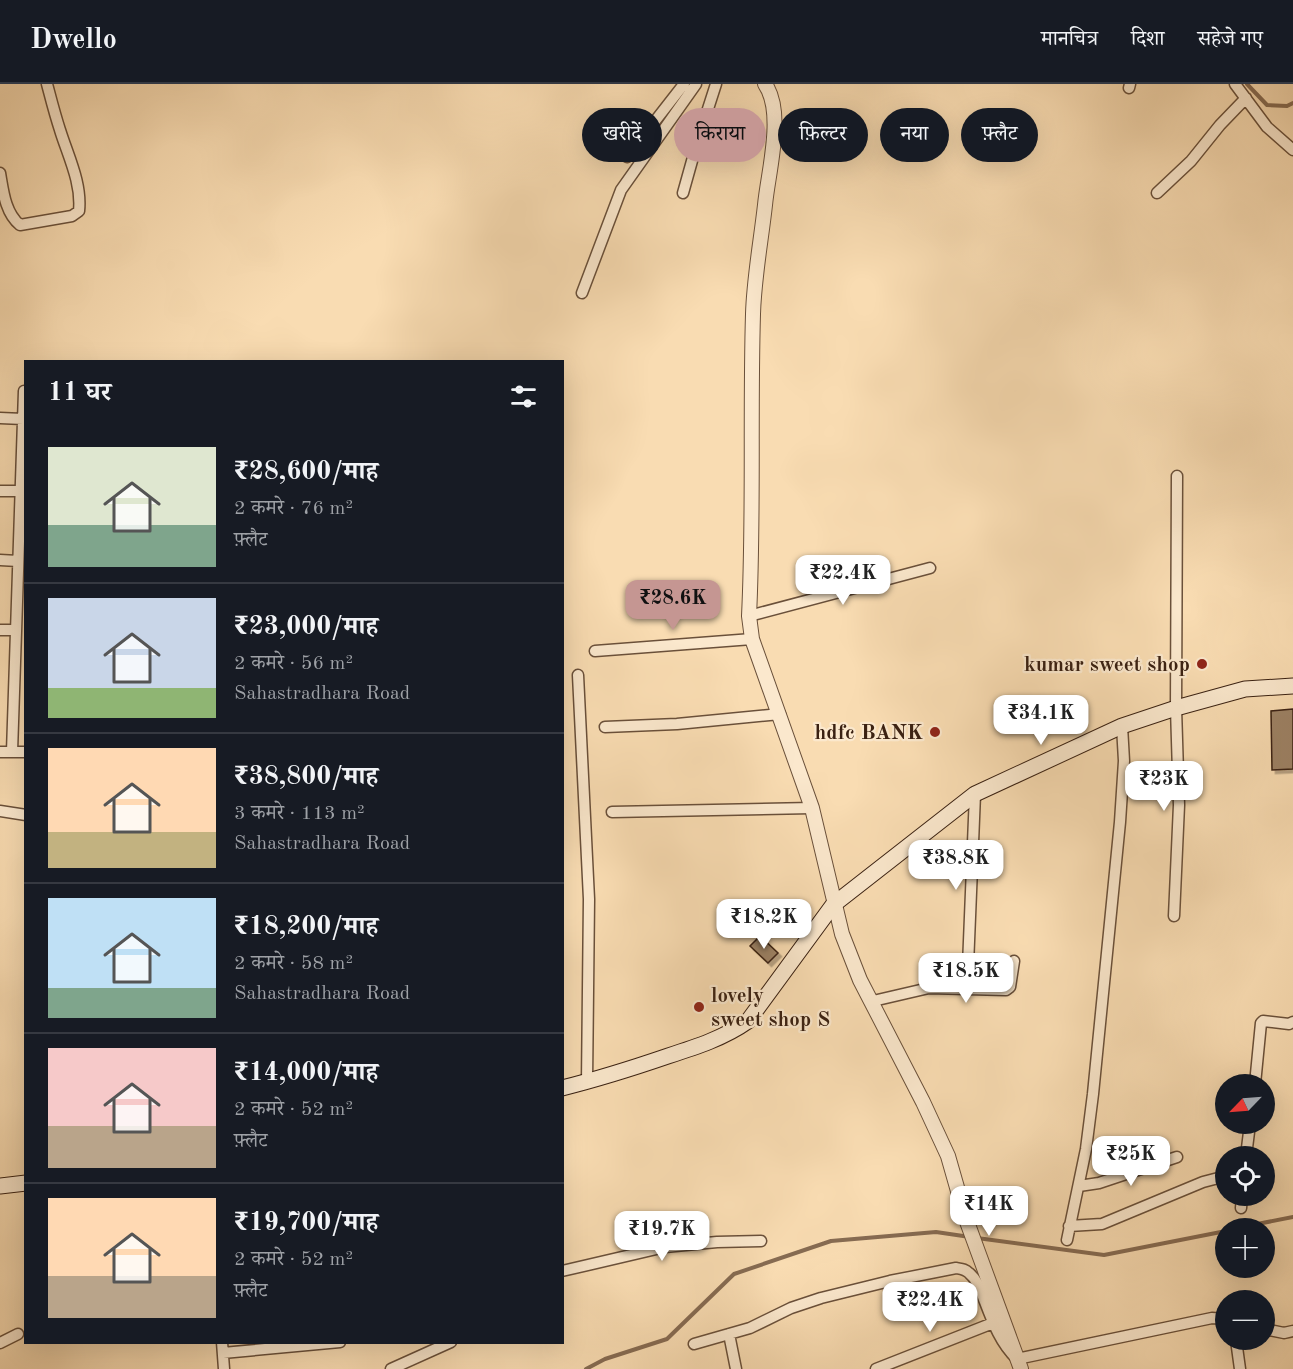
<!DOCTYPE html>
<html lang="hi">
<meta charset="utf-8">
<style>
:root{--surface:#171b24;--page:#242831;--text:#f1f3f6;--muted:#9ea1a6;--line:#363941;--accent:#c59692}
body{margin:0;font-family:"Old Standard TT","Noto Serif Devanagari",serif;background:var(--page);color:var(--text);height:100vh;display:flex;flex-direction:column;font-size:22px;white-space:nowrap}
*{box-sizing:border-box;margin:0}
p{font-size:20px;color:var(--muted)}
.icon{flex:none;width:33px;height:33px;fill:none;stroke:currentColor;stroke-width:2;stroke-linecap:round;stroke-linejoin:round}
.map{position:relative;flex:1;overflow:hidden}
.panel{position:absolute;left:24px;top:276px;width:540px;height:984px;display:flex;flex-direction:column;background:var(--surface);border-radius:0px;box-shadow:0 6px 24px #0002}
.panel>*{flex:none}
.top-card{position:absolute;left:582px;top:24px;width:570px;height:54px;display:flex;gap:12px}
.needle{width:39px;rotate:245deg}
.controls{position:absolute;left:1215px;top:990px;display:grid;gap:12px}
.controls a{display:grid;place-items:center;width:60px;height:60px;border-radius:50%;background:var(--surface);box-shadow:0 6px 24px #0002;font-size:30px}
.price{position:absolute;translate:-50% -51px;padding:0 14px;border-radius:12px;background:#fff;color:#222;font-size:20px;line-height:39px;filter:drop-shadow(0 2px 3px #0008)}
.price::after{content:'';position:absolute;left:50%;top:36px;width:18px;height:14px;margin-left:-9px;background:inherit;clip-path:polygon(0 0,100% 0,50% 100%)}
.price.current{background:var(--accent);color:#111}
ul{padding:0;list-style:none}
li{display:flex;align-items:center;gap:18px;height:150px;padding:0 24px}
li+li{border-top:2px solid var(--line)}
li span{display:grid;place-items:center;flex:none;width:168px;height:120px;border-radius:0px;color:#555}
li>.icon{margin-inline-start:auto}
span .icon{width:72px;height:72px;fill:#fffc;stroke-width:1}
li b{font-size:26px}
h2{display:flex;justify-content:space-between;align-items:center;height:72px;padding:0 24px;font-size:26px}
.pill{padding:0 21px;border-radius:27px;background:var(--surface);box-shadow:0 6px 24px #0002;font-size:21px;line-height:54px}
.pill.current{background:var(--accent);color:#111}
header{display:flex;align-items:center;gap:36px;box-sizing:border-box;height:84px;padding:0 30px;background:var(--surface);border-bottom:2px solid var(--line)}
header strong{font-size:28px}
nav{display:flex;gap:33px;margin-inline-start:auto;font-size:21px}
.map>svg:first-child{display:block}
.lines{fill:none;stroke-linecap:round;stroke-linejoin:round}
.stream{stroke:#866b52;stroke-width:4}
.building{fill:#9d8265;stroke:#3a2112;stroke-width:1.5;filter:url(#shadow)}
.minor-casing{stroke:#6a503a;stroke-width:13}
.tertiary-casing{stroke:#6a503a;stroke-width:16}
.secondary-casing{stroke:#3a2112;stroke-width:17}
.minor{stroke:#fbe8cd;stroke-width:10}
.tertiary{stroke:#fbe8cd;stroke-width:14}
.secondary{stroke:#fbe8cd;stroke-width:15}
.poi-dot{fill:#8f2418;stroke:#fbe8cd;stroke-width:2}
.labels{text-anchor:middle;stroke-width:4.5;stroke-linejoin:round;paint-order:stroke}
.poi-label{font-size:21px;font-weight:bold;fill:#3a2112;stroke:#fbe8cd;text-anchor:end}
</style>
<header>
<strong>Dwello</strong>
<nav><a>मानचित्र</a><a>दिशा</a><a>सहेजे गए</a></nav>
</header>
<div class="map">
<svg width="1293" height="1285" viewBox="0 0 1293 1285">
<defs>
<filter id="shadow"><feDropShadow dx="3.5" dy="3.5" stdDeviation="0" flood-color="#0004"/></filter>
</defs>
<rect width="100%" height="100%" fill="#f9dcb2"/>
<filter id="stains"><feTurbulence type="fractalNoise" baseFrequency=".00333" numOctaves="4"/><feColorMatrix values="0 0 0 0 .2 0 0 0 0 .09 0 0 0 0 .02 0 0 0 .5 -.17"/></filter>
<radialGradient id="worn" r=".72"><stop offset=".6" stop-color="#630" stop-opacity="0"/><stop offset="1" stop-color="#630" stop-opacity=".3"/></radialGradient>
<g class="lines">
<path class="stream" d="M1247,0L1267,21L1287,22L1293,19
M1237,1144L1293,1133
M977,1154L1104,1171L1226,1147
M586,1285L605,1275L667,1255L734,1190L831,1157L936,1148L970,1153"/>
</g>
<path class="building" d="M1293,625V685L1272,686L1271,627Z
M760,852L778,869L768,879L750,862Z"/>
<g class="lines">
<g class="minor-casing">
<path id="minor" d="M1235,0L1267,43L1293,66
M1129,4L1130,0
M627,73L684,0
M0,89C3,106 5,129 20,141L72,132L79,127C82,99 68,72 60,46C55,31 51,15 47,0
M683,109L697,59L716,0
M1157,109L1191,77L1220,41L1246,14
M582,209L621,106L696,0
M0,334L23,335
M0,407H20
M0,476L18,477
M749,532L930,484
M0,546H16
M595,567L752,555
M578,591L589,815L587,998
M605,643L677,640L780,630
M0,668H26
M12,668L24,307
M0,727L26,731
M612,728L812,724
M1174,832L1179,721L1176,624L1177,392
M967,906L975,710
M873,917L929,904L1006,906L1010,903L1014,877
M1255,1000L1261,939L1263,937L1289,940L1293,938
M1246,1072L1250,1040
M1079,1102L1099,1099L1177,1073
M1241,1124L1242,1112
M1069,1142L1102,1140L1203,1098L1226,1092
M1067,1156L1086,1065L1093,1010L1120,738L1124,677L1122,642
M562,1187L665,1163L717,1158L761,1157
M1264,1245L1284,1249L1293,1247
M729,1250L736,1285
M1236,1256L1240,1285
M222,1258L224,1285
M0,1259L18,1250
M694,1260L750,1244L791,1224L821,1214L890,1197L956,1184C962,1185 965,1185 969,1189C978,1196 981,1208 985,1218C993,1239 1001,1260 1017,1275L1212,1234L1226,1235
M223,1269L340,1258
M391,1285L451,1258
M876,1285L993,1239"/>
</g>
<g class="tertiary-casing">
<path id="tertiary" d="M765,0C785,29 768,88 765,121C761,157 754,194 753,230C750,330 754,431 749,532L752,555L812,724L842,850L860,896L923,1018L948,1072L966,1135L1021,1285"/>
</g>
<g class="secondary-casing">
<path id="secondary" d="M562,1004C598,995 633,984 668,972C696,963 724,954 748,937L833,821L975,710L1122,642L1176,624L1245,605L1293,602
M0,1102L26,1099"/>
</g>
<use href="#minor" class="minor"/>
<use href="#tertiary" class="tertiary"/>
<use href="#secondary" class="secondary"/>
</g>
<g class="poi-dot">
<circle cx="1202" cy="580" r="6"/>
<circle cx="935" cy="648" r="6"/>
<circle cx="699" cy="923" r="6"/>
</g>
<g class="labels">
<g class="poi-label">
<text x="1190" y="587">kumar sweet shop</text>
<text x="923" y="655">hdfc BANK</text>
<text x="711" y="918" text-anchor="start">lovely<tspan x="711" dy="24">sweet shop S</tspan></text>
</g>
</g>
<rect width="100%" height="100%" filter="url(#stains)"/>
<rect width="100%" height="100%" fill="url(#worn)"/>
</svg>
<div class="controls">
<a><svg class="needle" viewBox="-14 -14 28 28"><path d="M0-13l5 13h-10z" fill="#e53935"/><path d="M0 13l5-13h-10z" fill="#9ea1a6"/></svg></a>
<a><svg class="icon" aria-label="locate" viewBox="0 0 24 24"><circle cx="12" cy="12" r="6"/><path d="M12 2v4M12 18v4M2 12h4M18 12h4"/></svg></a>
<a>+</a>
<a>−</a>
</div>
<b class="price" style="left:843px;top:522px">₹22.4K</b>
<b class="price current" style="left:673px;top:547px">₹28.6K</b>
<b class="price" style="left:1041px;top:662px">₹34.1K</b>
<b class="price" style="left:1164px;top:728px">₹23K</b>
<b class="price" style="left:956px;top:807px">₹38.8K</b>
<b class="price" style="left:764px;top:866px">₹18.2K</b>
<b class="price" style="left:966px;top:920px">₹18.5K</b>
<b class="price" style="left:1131px;top:1103px">₹25K</b>
<b class="price" style="left:989px;top:1153px">₹14K</b>
<b class="price" style="left:662px;top:1178px">₹19.7K</b>
<b class="price" style="left:930px;top:1249px">₹22.4K</b>
<div class="top-card">
<a class="pill">खरीदें</a>
<a class="pill current">किराया</a>
<a class="pill">फ़िल्टर</a>
<a class="pill">नया</a>
<a class="pill">फ़्लैट</a>
</div>
<section class="panel">
<h2>11 घर<svg class="icon" aria-label="filters" viewBox="0 0 24 24"><path d="M4 7h16M4 17h16"/><circle cx="9" cy="7" r="2"/><circle cx="15" cy="17" r="2"/></svg></h2>
<ul>
<li><span style="background:linear-gradient(#dfe7d0 65%,#7fa58c 0)"><svg class="icon" aria-label="home" viewBox="0 0 24 24"><path d="M3 11l9-7 9 7M6 9v11h12V9"/></svg></span><div><b>₹28,600/माह</b><p>2 कमरे · 76 m²</p><p>फ़्लैट</p></div></li>
<li><span style="background:linear-gradient(#c9d6e8 75%,#8fb573 0)"><svg class="icon" aria-label="home" viewBox="0 0 24 24"><path d="M3 11l9-7 9 7M6 9v11h12V9"/></svg></span><div><b>₹23,000/माह</b><p>2 कमरे · 56 m²</p><p>Sahastradhara Road</p></div></li>
<li><span style="background:linear-gradient(#ffd9b3 70%,#c2b280 0)"><svg class="icon" aria-label="home" viewBox="0 0 24 24"><path d="M3 11l9-7 9 7M6 9v11h12V9"/></svg></span><div><b>₹38,800/माह</b><p>3 कमरे · 113 m²</p><p>Sahastradhara Road</p></div></li>
<li><span style="background:linear-gradient(#bfe0f5 75%,#7fa58c 0)"><svg class="icon" aria-label="home" viewBox="0 0 24 24"><path d="M3 11l9-7 9 7M6 9v11h12V9"/></svg></span><div><b>₹18,200/माह</b><p>2 कमरे · 58 m²</p><p>Sahastradhara Road</p></div></li>
<li><span style="background:linear-gradient(#f6c9c9 65%,#b9a48a 0)"><svg class="icon" aria-label="home" viewBox="0 0 24 24"><path d="M3 11l9-7 9 7M6 9v11h12V9"/></svg></span><div><b>₹14,000/माह</b><p>2 कमरे · 52 m²</p><p>फ़्लैट</p></div></li>
<li><span style="background:linear-gradient(#ffd9b3 65%,#b9a48a 0)"><svg class="icon" aria-label="home" viewBox="0 0 24 24"><path d="M3 11l9-7 9 7M6 9v11h12V9"/></svg></span><div><b>₹19,700/माह</b><p>2 कमरे · 52 m²</p><p>फ़्लैट</p></div></li>
</ul>
</section>
</div>
